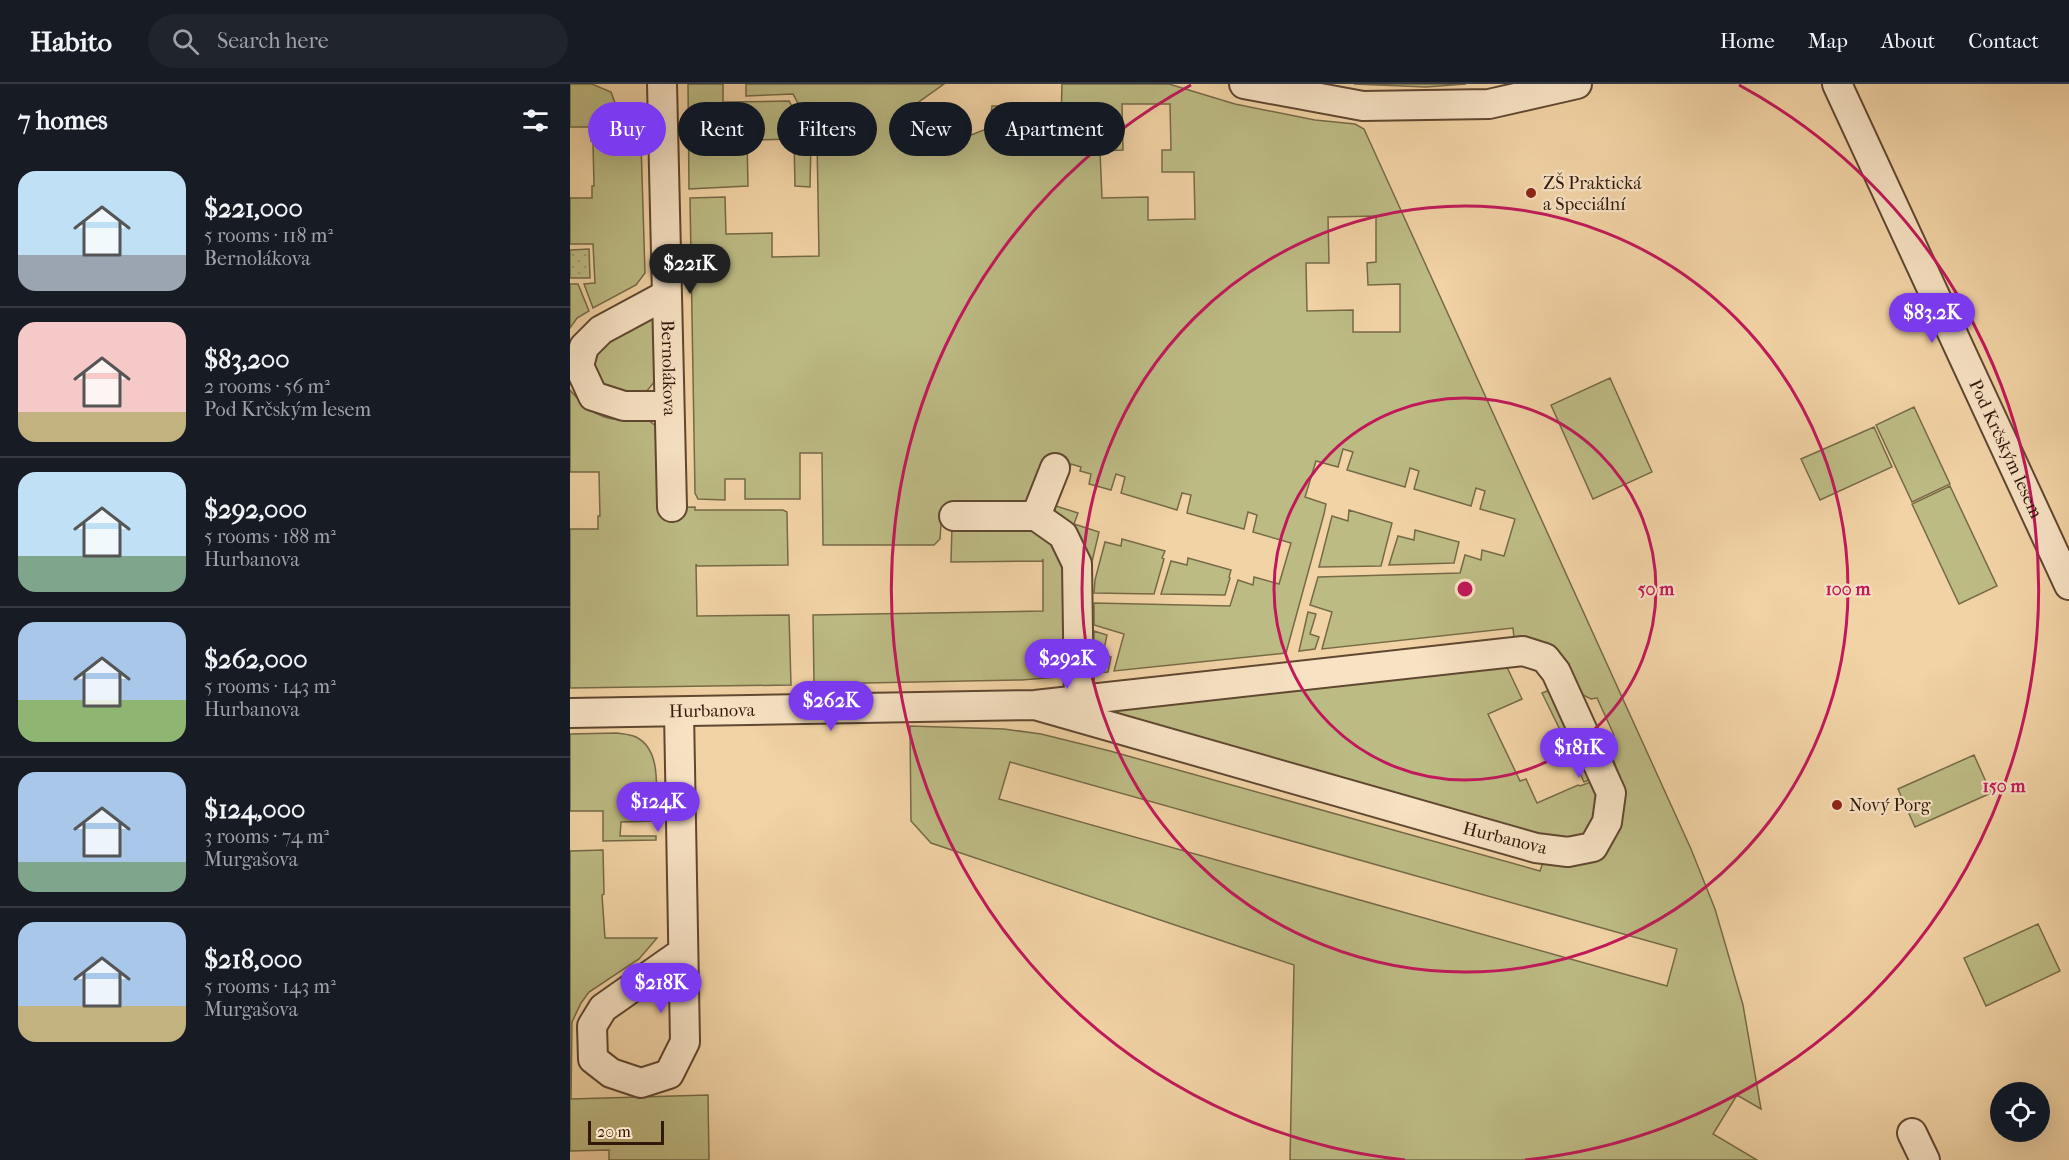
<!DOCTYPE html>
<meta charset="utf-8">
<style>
:root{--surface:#171b24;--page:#20242c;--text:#f1f3f6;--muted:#9ea1a6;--line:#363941;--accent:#7c3aed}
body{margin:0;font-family:"IM FELL French Canon",serif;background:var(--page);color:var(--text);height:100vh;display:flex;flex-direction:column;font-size:22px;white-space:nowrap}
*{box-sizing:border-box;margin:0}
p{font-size:20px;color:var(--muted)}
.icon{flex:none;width:33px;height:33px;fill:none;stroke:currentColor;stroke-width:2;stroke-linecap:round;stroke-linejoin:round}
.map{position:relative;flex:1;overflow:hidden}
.drawer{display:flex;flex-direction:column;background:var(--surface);width:570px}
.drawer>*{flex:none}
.hud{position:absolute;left:18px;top:18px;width:570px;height:54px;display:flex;gap:12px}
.tools{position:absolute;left:1420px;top:998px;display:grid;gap:12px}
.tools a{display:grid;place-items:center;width:60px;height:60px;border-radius:50%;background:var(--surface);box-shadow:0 6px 24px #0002;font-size:30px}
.scale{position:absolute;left:18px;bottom:15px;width:76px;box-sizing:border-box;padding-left:6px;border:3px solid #30180a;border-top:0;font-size:16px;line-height:21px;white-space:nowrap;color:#30180a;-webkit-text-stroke:4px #f7e2c4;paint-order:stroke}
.price{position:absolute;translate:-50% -51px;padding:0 14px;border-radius:21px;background:var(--accent);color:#fff;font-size:20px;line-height:39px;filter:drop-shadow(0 2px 3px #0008)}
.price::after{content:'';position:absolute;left:50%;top:36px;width:18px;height:14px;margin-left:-9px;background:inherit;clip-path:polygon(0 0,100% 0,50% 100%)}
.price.selected{background:#222;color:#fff}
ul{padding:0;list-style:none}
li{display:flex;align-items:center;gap:18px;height:150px;padding:0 18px}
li+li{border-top:2px solid var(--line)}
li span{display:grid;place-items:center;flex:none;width:168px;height:120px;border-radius:18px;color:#555}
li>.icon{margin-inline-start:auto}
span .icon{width:72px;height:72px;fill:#fffc;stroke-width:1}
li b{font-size:26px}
h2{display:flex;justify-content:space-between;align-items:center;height:72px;padding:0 18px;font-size:26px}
.pill{padding:0 21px;border-radius:27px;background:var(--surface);box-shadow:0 6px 24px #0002;font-size:21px;line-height:54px}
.pill.selected{background:var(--accent);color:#fff}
header{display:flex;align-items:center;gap:36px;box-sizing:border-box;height:84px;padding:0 30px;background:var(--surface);border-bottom:2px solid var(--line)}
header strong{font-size:28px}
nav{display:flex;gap:33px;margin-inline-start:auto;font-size:21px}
.search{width:420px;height:54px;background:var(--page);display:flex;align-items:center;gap:15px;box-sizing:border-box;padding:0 21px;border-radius:33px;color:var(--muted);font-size:22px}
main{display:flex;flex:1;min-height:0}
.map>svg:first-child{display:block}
.green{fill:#bdbb84;stroke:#766a47;stroke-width:1.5;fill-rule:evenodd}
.park{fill:url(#park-dots);stroke:#766a47;stroke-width:1.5}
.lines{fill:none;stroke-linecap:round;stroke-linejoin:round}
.minor-casing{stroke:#604731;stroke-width:32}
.minor{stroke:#f7e2c4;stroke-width:28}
.ring{fill:none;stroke:#c2185b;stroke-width:3}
.poi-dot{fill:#8f2418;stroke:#f7e2c4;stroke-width:2}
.labels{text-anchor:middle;stroke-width:4.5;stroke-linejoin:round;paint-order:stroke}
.poi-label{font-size:18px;fill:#30180a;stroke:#f7e2c4;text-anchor:start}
.street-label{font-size:18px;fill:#30180a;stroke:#f7e2c4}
.centre{fill:#c2185b;stroke:#f7e2c4;stroke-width:3}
.ring-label{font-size:18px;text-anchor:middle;font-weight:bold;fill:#c2185b;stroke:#f7e2c4;stroke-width:4.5;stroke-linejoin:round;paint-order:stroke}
</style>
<header>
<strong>Habito</strong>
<div class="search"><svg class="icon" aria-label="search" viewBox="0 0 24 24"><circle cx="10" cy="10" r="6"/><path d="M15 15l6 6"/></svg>Search here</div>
<nav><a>Home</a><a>Map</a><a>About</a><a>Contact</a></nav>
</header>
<main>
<section class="drawer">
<h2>7 homes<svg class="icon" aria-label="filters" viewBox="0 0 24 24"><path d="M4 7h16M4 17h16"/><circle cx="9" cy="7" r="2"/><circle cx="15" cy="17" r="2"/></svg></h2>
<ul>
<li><span style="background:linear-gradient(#bfe0f5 70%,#9aa5b1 0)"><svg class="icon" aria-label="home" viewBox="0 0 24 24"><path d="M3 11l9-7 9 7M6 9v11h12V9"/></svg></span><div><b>$221,000</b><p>5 rooms · 118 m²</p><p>Bernolákova</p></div></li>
<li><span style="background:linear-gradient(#f6c9c9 75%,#c2b280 0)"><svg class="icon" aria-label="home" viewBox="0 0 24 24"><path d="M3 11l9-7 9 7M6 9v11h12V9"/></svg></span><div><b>$83,200</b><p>2 rooms · 56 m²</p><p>Pod Krčským lesem</p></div></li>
<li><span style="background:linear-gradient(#bfe0f5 70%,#7fa58c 0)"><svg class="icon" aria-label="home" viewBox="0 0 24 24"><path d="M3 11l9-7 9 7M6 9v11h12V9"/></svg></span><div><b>$292,000</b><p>5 rooms · 188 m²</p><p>Hurbanova</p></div></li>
<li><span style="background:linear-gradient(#a9c7e8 65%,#8fb573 0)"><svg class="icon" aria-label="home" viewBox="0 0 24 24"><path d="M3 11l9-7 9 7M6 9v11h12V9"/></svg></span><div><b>$262,000</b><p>5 rooms · 143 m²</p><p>Hurbanova</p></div></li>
<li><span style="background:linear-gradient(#a9c7e8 75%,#7fa58c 0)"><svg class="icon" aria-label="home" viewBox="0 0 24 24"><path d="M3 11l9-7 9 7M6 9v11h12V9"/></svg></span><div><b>$124,000</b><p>3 rooms · 74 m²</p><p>Murgašova</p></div></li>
<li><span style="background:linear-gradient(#a9c7e8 70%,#c2b280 0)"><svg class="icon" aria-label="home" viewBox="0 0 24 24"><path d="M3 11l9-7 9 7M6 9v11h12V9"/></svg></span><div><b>$218,000</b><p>5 rooms · 143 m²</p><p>Murgašova</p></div></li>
</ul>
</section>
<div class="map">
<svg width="1499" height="1076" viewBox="0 0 1499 1076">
<defs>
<pattern id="park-dots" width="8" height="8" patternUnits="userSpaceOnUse" patternTransform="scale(1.5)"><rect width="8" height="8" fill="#bdbb84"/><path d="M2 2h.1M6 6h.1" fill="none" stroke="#a3a071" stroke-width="1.8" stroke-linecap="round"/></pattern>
</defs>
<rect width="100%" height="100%" fill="#f2d3a5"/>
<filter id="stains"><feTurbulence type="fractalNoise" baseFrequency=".00333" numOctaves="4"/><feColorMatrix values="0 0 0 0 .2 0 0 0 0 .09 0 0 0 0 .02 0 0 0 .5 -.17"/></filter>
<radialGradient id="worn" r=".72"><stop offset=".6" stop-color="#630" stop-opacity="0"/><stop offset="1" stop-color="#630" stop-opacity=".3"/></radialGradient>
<path class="green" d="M0,0H22L41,8L45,19L46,60L71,59L75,189L66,201L23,224L14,200L25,199L23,160H0V114H22V102H24L23,58L21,57L20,43H0Z
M118,0H153V18L219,17L241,56L240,103L225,102L224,55L177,56L178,102L119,105Z
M176,0H374L346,20L352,28L369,29L370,59H381L419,44L422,22H430V40L473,66L491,38L492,0H599L665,20L745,36L785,40L794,45L1121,765L1145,825L1173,921L1191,1025L1167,1011L1143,1050L1187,1076H720L724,881L361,759L341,737L340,642L434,645L471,650L540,667L970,787L973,778L982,780L1054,714L1050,693L1037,660L1039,654L1044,651L1027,614L1021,615L1013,611L996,578L944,554L943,544L752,565L762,528L740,521L748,493L890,489L895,471L911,476L912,466L934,472L945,435L910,425L915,407L906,404L901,422L844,405L849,387L840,384L835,403L777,386L783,368L773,365L768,383L746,377L735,413L756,420L754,430L716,569L544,587L554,550L524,541V519L660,522L668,496L683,501L684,493L709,500L721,459L683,448L687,431L678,428L674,445L617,429L621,411L612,409L607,426L551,409L555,393L546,390L541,406L519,400L521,390L510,387L511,383L501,380L500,384L497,383L459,418L372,425L370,455L364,461H253L252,369H230V415H175V395H155V416L128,415L125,409L120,114L155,113L156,150L202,149V173L249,172L247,55L223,10L176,12ZM552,20H600L601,66H592V88H624L625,135L578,136V113L532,114L530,67L553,66ZM806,132V178L797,179L798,201L830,200V248H783V226L737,227L736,179H759L758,133ZM440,678L1107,865L1097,902L429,715Z
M784,0H896L856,3Z
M0,200H8L19,227L7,234L0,244Z
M85,232V297L76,308L63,314H49L23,292L25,265Z
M1040,294L1082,388L1023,415L981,321Z
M0,306C24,336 42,338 78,336L87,343L92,424L125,423V426H213L217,428L218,481L127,482L126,480L127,532L219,531L221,601L0,604V445H28V432H30L29,388H0Z
M1344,323L1380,400L1342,418L1306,341Z
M1304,343L1322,383L1250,416L1231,375Z
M1380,402L1427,502L1389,520L1342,420Z
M490,406L486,422L508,429L504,440L529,448L516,503L483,421Z
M779,426L822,439L811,482L749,483L762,432L778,437Z
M382,442L469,445L501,480L498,592L452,596L244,600L243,531L473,527V475L472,477L381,478Z
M845,446L889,458L884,479L819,481L828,452L844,456Z
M552,455L595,467L592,474L594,475L584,510L524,509L525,496L535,458L551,462Z
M618,474L661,486L659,493L660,494L655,511L591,510L601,477L617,481Z
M738,528L746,530L740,550L749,553L745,565L729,567Z
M524,547L537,551L533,570L541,573L538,588L523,589Z
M936,581L952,615L918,630L950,697L956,695L967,719L1008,701L1010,702L1029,695L1034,712L1019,747L1010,753L997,758L547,632L537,627Z
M985,604L1007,647L996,658L972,609Z
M47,649C53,650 60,650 66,653C94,667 85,712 86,737L51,738L50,752H86V756L33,757V727H0V650Z
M1017,665L1028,692L1014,698L1001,670Z
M1404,671L1421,709L1345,743L1328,705Z
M33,766L34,810L32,811L35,854H87L69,875L19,908L11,919L2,938L1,1015L138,1011L139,1076H39V1066L0,1067V767Z
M1468,840L1490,887L1416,922L1394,874Z"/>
<path class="park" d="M19,165L20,194H0V166Z"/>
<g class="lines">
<g class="minor-casing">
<g id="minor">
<path id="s1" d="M92,0L102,423"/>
<path d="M674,0L793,22L919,20L1007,0"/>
<path id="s2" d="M1267,0L1499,501"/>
<path d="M96,211L31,246L14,263L9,282L23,312L54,322H99"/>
<path d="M384,432H466L493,451L507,480L509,616"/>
<path d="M466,432L485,384"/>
<path d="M109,628L115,958L99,990L71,999L41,989L23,975L22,942L33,924L113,868"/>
<path id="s3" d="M0,629L465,621L953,567L975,574L986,588L1041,709L1037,738L1023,763L998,768L966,764L465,621"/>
<path d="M1342,1049L1355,1076"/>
</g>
</g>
<use href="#minor" class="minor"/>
</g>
<g class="ring">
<circle cx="895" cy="505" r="191"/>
<circle cx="895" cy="505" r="383"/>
<path d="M835 1076A574 574 0 0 1 621 1M1169 1A574 574 0 0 1 955 1076"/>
</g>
<g class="poi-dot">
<circle cx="961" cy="109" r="6"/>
<circle cx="1267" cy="721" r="6"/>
</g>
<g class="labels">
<g class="poi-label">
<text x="973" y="105">ZŠ Praktická<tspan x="973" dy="21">a Speciální</tspan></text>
<text x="1279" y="727">Nový Porg</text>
</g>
<g class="street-label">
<text dy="6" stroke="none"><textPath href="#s1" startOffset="284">Bernolákova</textPath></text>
<text dy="6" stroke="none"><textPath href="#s2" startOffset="402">Pod Krčským lesem</textPath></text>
<text dy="6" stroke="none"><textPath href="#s3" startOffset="142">Hurbanova</textPath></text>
<text transform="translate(935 754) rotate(14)" y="6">Hurbanova</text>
</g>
</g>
<circle cx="895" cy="505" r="9" class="centre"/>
<g class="ring-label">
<text x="1086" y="511">50 m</text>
<text x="1278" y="511">100 m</text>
<text x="1434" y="708">150 m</text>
</g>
<rect width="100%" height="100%" filter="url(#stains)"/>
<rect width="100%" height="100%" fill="url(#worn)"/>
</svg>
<div class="tools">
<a><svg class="icon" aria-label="locate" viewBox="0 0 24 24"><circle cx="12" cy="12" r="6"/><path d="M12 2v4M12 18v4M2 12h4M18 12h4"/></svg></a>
</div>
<div class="scale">20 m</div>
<b class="price selected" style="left:120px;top:211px">$221K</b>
<b class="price" style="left:1362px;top:260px">$83.2K</b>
<b class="price" style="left:497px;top:606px">$292K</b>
<b class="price" style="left:261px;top:648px">$262K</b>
<b class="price" style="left:1009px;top:695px">$181K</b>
<b class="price" style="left:88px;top:749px">$124K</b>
<b class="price" style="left:91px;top:930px">$218K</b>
<div class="hud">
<a class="pill selected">Buy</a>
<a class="pill">Rent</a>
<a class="pill">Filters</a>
<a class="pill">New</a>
<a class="pill">Apartment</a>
</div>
</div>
</main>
